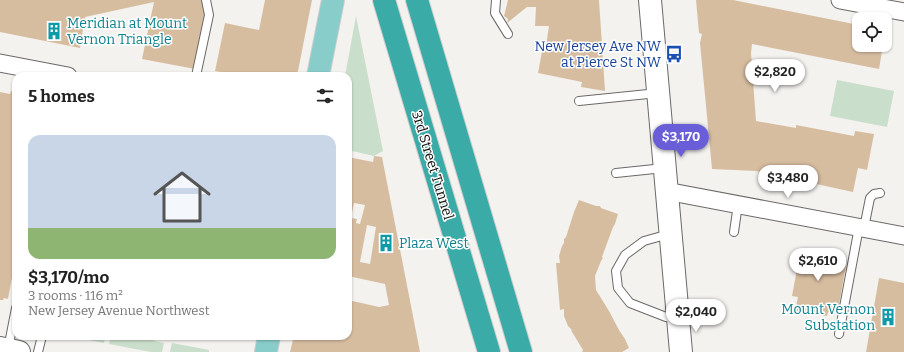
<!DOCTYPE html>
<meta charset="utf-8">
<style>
:root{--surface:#fff;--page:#f6f6f6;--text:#222;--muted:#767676;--line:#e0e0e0;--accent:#695ed8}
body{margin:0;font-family:Bitter,serif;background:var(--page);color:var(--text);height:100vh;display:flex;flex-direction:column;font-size:15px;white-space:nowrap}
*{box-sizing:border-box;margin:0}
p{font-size:13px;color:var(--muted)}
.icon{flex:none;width:22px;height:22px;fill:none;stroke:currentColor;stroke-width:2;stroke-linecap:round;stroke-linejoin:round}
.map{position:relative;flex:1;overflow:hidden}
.drawer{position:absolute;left:12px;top:72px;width:340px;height:268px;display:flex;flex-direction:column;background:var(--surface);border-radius:12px;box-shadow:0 1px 3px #0004}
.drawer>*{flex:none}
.tools{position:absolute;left:852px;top:12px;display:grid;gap:8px}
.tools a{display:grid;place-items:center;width:40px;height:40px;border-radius:8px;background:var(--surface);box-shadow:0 1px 3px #0004;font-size:20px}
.price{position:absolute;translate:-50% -34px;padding:0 9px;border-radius:14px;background:#fff;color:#222;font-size:13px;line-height:26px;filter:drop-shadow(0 1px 2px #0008)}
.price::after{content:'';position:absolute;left:50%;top:24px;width:12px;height:9px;margin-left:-6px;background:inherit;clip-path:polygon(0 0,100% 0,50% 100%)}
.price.selected{background:var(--accent);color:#fff}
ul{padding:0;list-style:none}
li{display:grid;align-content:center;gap:8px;height:212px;padding:0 16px}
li+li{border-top:1px solid var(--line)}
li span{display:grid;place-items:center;height:124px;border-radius:12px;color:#555}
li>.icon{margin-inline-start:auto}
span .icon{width:72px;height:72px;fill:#fffc;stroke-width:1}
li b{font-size:17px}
h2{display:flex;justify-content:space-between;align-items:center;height:48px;padding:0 16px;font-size:17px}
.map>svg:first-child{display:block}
.green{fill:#c9decb}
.building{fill:#d7bda0;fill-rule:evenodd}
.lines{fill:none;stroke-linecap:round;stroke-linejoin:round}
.service-casing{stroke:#6b6967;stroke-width:10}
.minor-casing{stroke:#6b6967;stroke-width:19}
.secondary-casing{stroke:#6b6967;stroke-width:24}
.primary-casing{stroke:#cfcfcf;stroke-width:24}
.motorway-casing{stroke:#cfcfcf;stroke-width:24}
.service{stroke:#fff;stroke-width:8}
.minor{stroke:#fff;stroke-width:17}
.secondary{stroke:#fff;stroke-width:22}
.primary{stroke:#89cdca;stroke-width:22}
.motorway{stroke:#3baba7;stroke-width:22}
.labels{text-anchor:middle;stroke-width:3;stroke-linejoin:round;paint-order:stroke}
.culture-label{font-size:14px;fill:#0d838f;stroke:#fff;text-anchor:start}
.transit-label{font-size:14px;fill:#164399;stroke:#fff;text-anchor:end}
.street-label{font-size:14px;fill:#11100f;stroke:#fff}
</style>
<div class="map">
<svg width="904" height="352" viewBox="0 0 904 352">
<rect width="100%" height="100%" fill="#f4f2ef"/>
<path class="green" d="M356,16L383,151L374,156L348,150V76H345Z
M837,80L894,91L887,127L830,116Z
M70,336H105L104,343Z
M111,336H144L155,338L154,341L164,343L162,352H151L109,344Z
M172,343L209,350V352H170Z"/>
<path class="building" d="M0,0H201L206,14L195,69L142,59L154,2L85,17L80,48L0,32Z
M265,0H312L297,76H243L215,71L225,23L259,30Z
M508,0H599L605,91L581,87L582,82L538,73L543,46H546L549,26H535L536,7H527L507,23L508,19L504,16Z
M696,0H733L859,25V45H883L879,69L752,44L751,53L756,121L796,128V125L854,136L855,131L874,134L867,170L858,168L853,192L756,171L712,169L700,43L702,34L699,33Z
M11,91L16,92V246L14,245L12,260L15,261L8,299L4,298L3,300H0V92L10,94Z
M374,156L382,157L420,352H290L294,336H348V300L379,307L389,305L385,284L348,276V157L373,162ZM354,203L365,205L360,224L356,223L357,219L351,218ZM367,225L376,227L370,264L360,262Z
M579,200L596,206H600L601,208L618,214L615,224L613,227L602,257L603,258L601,261L595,276L596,290L609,311L619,330L625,339L629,348L622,352H582L583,350L572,332L571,329L568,326L564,316V309L560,310L556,263H560L559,256L562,246L564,243V239L566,237L574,212Z
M801,248L822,251L821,255L847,260L839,305L833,304L835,307L834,313L828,312L827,316L795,311L798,297L792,296Z
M879,278L904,283V352H866Z"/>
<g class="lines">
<g class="service-casing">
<path id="service" d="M496,0L495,13L508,34
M196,76L209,15L206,0
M579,101L658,93
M616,173L664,168
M864,228L870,198L874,194L880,193
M734,232L738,204
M669,234L644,241L625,255L616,271L618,288L630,303L666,317L677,318
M839,334L859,227
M8,349L16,308
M38,352L42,336"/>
</g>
<g class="minor-casing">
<path id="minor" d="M840,0L904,12
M0,63L68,76
M666,191L904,236"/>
</g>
<g class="secondary-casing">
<path id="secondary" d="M650,0L681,352
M0,348L19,352"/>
</g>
<g class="primary-casing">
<path id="primary" d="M318,76L333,0
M266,352L269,336"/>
</g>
<g class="motorway-casing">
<path id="motorway" d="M384,0L489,352
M417,0L521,352"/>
</g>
<use href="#service" class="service"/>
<use href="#minor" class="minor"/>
<use href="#secondary" class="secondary"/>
<use href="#primary" class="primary"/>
<use href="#motorway" class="motorway"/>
</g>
<defs>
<g id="building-bare" transform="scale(1.38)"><path d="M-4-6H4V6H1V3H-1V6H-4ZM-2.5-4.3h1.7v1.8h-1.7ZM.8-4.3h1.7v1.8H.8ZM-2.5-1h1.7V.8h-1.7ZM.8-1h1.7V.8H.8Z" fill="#0f9aa8" stroke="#fff" stroke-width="2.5" paint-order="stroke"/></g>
<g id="bus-bare" transform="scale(1.38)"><path d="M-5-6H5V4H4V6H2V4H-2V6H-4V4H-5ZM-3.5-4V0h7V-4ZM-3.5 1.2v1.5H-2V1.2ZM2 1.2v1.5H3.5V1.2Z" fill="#1a4fb4" stroke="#fff" stroke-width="2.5" paint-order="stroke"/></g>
</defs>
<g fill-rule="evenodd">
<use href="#building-bare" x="54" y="31"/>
<use href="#bus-bare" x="674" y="54"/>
<use href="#building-bare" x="386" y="243"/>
<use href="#building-bare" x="888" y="317"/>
</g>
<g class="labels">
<g class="culture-label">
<text x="67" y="28">Meridian at Mount<tspan x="67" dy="16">Vernon Triangle</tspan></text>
<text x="399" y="248">Plaza West</text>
<text x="875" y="314" text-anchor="end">Mount Vernon<tspan x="875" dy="16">Substation</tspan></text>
</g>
<g class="transit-label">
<text x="661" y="51">New Jersey Ave NW<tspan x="661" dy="16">at Pierce St NW</tspan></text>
</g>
<g class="street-label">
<text transform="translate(433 165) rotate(73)" y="5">3rd Street Tunnel</text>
</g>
</g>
</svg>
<div class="tools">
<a><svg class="icon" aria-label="locate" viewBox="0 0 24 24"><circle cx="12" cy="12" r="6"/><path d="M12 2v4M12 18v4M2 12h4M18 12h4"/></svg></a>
</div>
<b class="price" style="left:775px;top:93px">$2,820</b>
<b class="price selected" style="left:681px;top:158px">$3,170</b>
<b class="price" style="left:788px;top:199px">$3,480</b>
<b class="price" style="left:818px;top:282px">$2,610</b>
<b class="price" style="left:696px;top:333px">$2,040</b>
<section class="drawer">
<h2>5 homes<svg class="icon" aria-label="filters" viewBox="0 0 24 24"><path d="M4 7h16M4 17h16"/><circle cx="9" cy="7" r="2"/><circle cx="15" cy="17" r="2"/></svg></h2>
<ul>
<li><span style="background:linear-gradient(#c9d6e8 75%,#8fb573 0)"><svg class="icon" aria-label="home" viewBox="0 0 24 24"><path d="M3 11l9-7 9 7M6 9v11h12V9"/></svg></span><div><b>$3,170/mo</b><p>3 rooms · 116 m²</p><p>New Jersey Avenue Northwest</p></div></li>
</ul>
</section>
</div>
